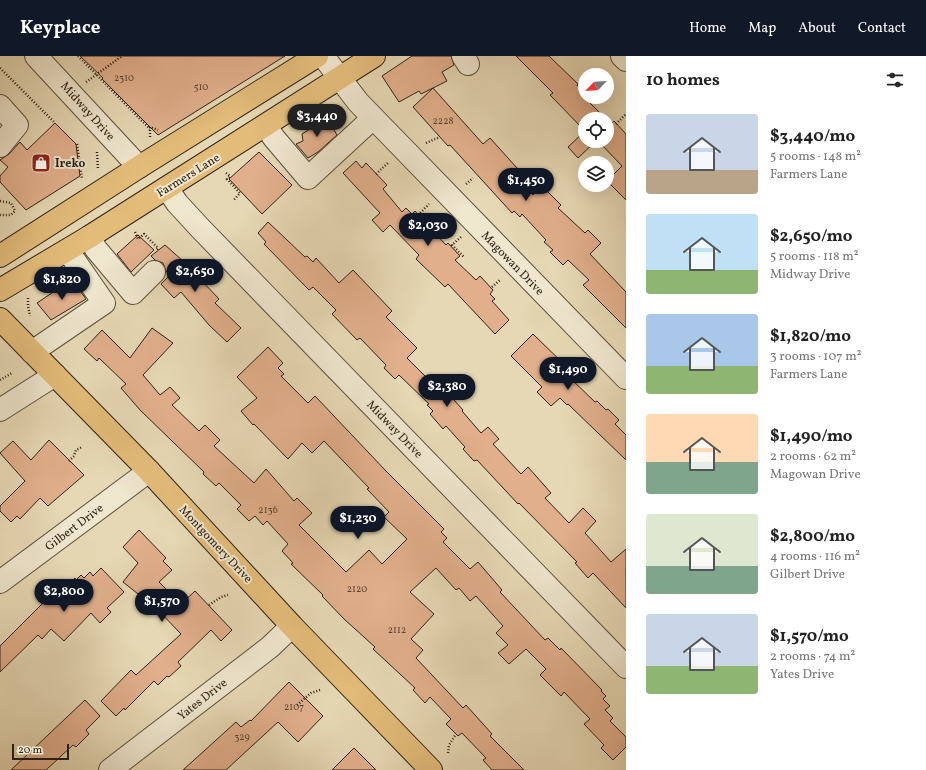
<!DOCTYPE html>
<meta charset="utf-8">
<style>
:root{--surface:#fff;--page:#f6f6f6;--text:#222;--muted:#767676;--accent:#111827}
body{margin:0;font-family:Vollkorn,serif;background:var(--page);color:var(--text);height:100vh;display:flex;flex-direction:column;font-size:15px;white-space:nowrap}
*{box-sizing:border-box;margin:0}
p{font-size:13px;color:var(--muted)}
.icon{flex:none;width:22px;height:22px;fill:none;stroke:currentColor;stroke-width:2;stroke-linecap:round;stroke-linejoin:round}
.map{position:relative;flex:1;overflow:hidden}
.sheet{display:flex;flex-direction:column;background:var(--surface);width:300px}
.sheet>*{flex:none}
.needle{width:26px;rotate:245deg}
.controls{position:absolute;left:578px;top:12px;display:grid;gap:8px}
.controls a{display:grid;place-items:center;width:36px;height:36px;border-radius:50%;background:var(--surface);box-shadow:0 4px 16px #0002;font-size:20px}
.scale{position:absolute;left:12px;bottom:10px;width:57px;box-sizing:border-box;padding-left:4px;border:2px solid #2e2215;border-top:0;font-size:11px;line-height:14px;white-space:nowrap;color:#2e2215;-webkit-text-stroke:3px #efe6ce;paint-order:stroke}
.price{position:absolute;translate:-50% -34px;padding:0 9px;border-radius:14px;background:var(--accent);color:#fff;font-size:13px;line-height:26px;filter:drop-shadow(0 1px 2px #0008)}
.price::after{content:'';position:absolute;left:50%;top:24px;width:12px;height:9px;margin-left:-6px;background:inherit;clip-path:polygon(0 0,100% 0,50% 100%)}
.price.on{background:#222;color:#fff}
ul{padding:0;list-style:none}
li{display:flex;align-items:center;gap:12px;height:100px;padding:0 20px}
li span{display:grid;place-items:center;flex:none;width:112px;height:80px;border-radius:4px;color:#555}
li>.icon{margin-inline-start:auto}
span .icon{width:48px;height:48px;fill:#fffc;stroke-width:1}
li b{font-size:17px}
h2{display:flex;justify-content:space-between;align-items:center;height:48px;padding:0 20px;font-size:17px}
header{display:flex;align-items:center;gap:24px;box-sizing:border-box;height:56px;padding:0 20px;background:var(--accent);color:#fff}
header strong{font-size:19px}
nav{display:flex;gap:22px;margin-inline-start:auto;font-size:14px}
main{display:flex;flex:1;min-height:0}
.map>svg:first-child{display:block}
.building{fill:#e1af8c;stroke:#2e2215}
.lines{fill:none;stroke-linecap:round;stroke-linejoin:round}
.minor-casing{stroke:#5c503d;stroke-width:24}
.major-casing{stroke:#2e2215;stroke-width:24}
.path{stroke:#2e2215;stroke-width:2.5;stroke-dasharray:1 2;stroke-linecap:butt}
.minor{stroke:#efe6ce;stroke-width:22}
.major{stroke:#e3bc7a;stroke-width:22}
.labels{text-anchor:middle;stroke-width:4;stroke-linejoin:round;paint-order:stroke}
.number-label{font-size:10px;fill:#5b4533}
.street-label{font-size:12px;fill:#2e2215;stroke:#efe6ce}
.poi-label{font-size:12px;font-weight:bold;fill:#2e2215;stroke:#efe6ce;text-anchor:start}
</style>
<header>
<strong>Keyplace</strong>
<nav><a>Home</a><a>Map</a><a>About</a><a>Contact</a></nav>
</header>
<main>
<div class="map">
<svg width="626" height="714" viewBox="0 0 626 714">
<rect width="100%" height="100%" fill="#e6d8b4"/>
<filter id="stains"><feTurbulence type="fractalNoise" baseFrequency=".005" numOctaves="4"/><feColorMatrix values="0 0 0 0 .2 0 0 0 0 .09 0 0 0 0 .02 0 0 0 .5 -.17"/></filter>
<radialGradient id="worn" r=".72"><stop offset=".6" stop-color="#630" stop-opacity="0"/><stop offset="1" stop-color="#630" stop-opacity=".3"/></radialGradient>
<path class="building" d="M80,0H285L158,79L102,23L103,22Z
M412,0H451L454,9L442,16L447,25L421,38L419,35L399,46L382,20Z
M516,0H549L578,28L577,29L581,34L579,36L602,59L603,58L612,67L614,65L626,78V144L607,125L622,110L598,85H607V63H585V75L550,39L553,37Z
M433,32L483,88L490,82L517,112L513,116L533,139L542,130L561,149L558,152L585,177L588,174L601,187L590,198L626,236V272L583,229L589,224L568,204L563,209L550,196L553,194L544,186L546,184L522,158L520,161L514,155L512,157L450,89L448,90L413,51Z
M327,62L337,79L318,96L308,102L296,88L303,85L302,78Z
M55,67L76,88L80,120L26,154L0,126V120L8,111L0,104L9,98L20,86L27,94Z
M585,75V85H596L578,102L568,91Z
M259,96L292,129L262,158L229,123Z
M356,105L362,112L366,107L387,129L383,133L402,156L406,152L412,158L415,155L446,189L448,187L460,200L455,204L476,224L480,220L493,234L490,238L495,243L492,245L509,264L495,278L448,228L445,231L416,203L419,199L390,169L383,176L372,164L380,157L343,117Z
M268,166L305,201L307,200L313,206L316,202L339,227L353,214L392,255L386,261L417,292L407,302L432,327L436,324L463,354L462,355L481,377L488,371L499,383L493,388L521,418L528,411L551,437L545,442L569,467L583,452L596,465L585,477L611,506L626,493V552L593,517L588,522L575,507L577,506L519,447L518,448L477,404L474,405L463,393L465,391L446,370L443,373L430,358L433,355L427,349L429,348L399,319L395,323L384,312L386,309L360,282L357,284L332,258L336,254L313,231L309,234L264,188L266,186L258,177Z
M138,179L154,194L131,216L117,198Z
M165,189L183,205L219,243L215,247L241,272L227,286L209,269L181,236L174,242L161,228L170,219L166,215L163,207L155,204L151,200Z
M74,226L86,243L51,264L37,247L65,228L66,231Z
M152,272L173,287L143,319L160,339L170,331L180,342L172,349L199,375L205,369L220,384L214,390L254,427L266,413L294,445L297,442L312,457L299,469L346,516L369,494L382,508L407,483L384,461L389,456L367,433L369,432L324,385L312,397L302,387L288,403L254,368L253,369L241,355L257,342L237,321L268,291L283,307L278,312L284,318L281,320L308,347L315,340L386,415L444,473L441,476L447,482L443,486L470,513L478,506L502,534L500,536L545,584L548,582L560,594L561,592L602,634L601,635L606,640L603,643L610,650L605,654L613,662L610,665L626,681V691L613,704L601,692L604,689L584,668L590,663L564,636L561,640L540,619L546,613L526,593L509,608L498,597L508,589L496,577L503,570L476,540L470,545L459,532L456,534L436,512L410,536L434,558L411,583L423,594L416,602L463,652L466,649L492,678L490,680L524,714H492L483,704L486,702L462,677L458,680L446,668L451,663L430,641L425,647L413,634L415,632L373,593L375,591L344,563L322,540L323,539L291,508L293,507L282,495L288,488L267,465L263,469L255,460L249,465L237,453L241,449L219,427L216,430L203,418L204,416L140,354L121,332L126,328L99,302L97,305L84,293L102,274L130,302Z
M533,278L572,316L568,320L595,346L597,345L606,354L608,353L619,364L615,368L626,379V404L568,348L567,349L560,342L551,350L537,336L542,331L511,300Z
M49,384L84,419L48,450L40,442L20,463L17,460L11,466L0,455V450L25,425L0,397L13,385L31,404Z
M139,474L166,502L163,505L172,514L159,526L181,548L195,535L232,574L221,585L211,574L178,606L181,610L169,621L167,620L158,629L154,625L125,654L124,652L116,660L101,645L131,614L136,619L181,578L157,553L123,526L138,507L123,491Z
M101,512L124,536L107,552L111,556L100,567L91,557L64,585L51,573L42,583L38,579L0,616V590L46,544L49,547L75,522L76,524L81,519L84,522L90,516L93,520Z
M289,626L323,660L298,686L278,666L226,714H183L236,666L241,671L250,664L251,665Z
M85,644L100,660L86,674L89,678L76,691L73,689L46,714H11Z
M354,692L376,714H332Z"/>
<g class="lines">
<g class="minor-casing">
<path id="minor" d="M36,0L139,111
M323,0L358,46L626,322
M463,0L468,8
M622,0L626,4
M0,50L17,69L0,90
M266,70L274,82L308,122L373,62
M167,132L177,147L200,172L626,611
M89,181L96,193L133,237L154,216
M32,296L104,247L68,195
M0,354L55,319
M0,526L149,415
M110,714L270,591L292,570"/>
</g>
<g class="major-casing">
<path id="major" d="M0,200L139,111L317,0
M0,234L89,181L374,0
M0,263L149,415L292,570L431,714"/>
</g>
<path class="path" d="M78,0L150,73
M0,12L55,67
M593,19L595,17
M86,26L122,0
M582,30L585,27
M616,68L626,58
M150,81V71L158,74
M426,87L440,81
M77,88L82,123
M97,96L98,113
M226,117L230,120L227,123L240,137L233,145
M376,118L388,107
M466,128L473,122
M0,145L11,147L15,155L11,159H0
M418,159L429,148
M135,176L138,183L144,178L158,192L156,195
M461,181L452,189L464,201
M49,227L54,235
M492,231L501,223
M28,242V250L30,260
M0,324L12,317
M69,405L74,400L76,394L82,391
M209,549L221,541L228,539
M297,649L311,637L320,634
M448,697L449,689L456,678"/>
<use href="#minor" class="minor"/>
<use href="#major" class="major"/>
</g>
<defs>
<g id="shop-square" transform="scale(1)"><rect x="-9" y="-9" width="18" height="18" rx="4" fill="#8f2418" stroke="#efe6ce"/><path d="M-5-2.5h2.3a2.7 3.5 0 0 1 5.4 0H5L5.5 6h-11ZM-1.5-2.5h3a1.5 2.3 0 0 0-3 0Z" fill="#fff"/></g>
</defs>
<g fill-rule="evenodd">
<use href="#shop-square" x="41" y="107"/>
</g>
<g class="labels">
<g class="number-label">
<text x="124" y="25">2310</text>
<text x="201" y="34">510</text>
<text x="443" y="68">2228</text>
<text x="268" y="457">2136</text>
<text x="357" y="536">2120</text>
<text x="397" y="577">2112</text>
<text x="294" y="654">2107</text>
<text x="242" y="684">329</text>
</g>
<g class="street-label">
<text transform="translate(88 55) rotate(48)" y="4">Midway Drive</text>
<text transform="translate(188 119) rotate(-32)" y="4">Farmers Lane</text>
<text transform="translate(513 207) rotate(46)" y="4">Magowan Drive</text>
<text transform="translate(395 373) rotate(46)" y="4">Midway Drive</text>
<text transform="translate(74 471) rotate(-37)" y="4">Gilbert Drive</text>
<text transform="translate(216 488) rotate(47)" y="4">Montgomery Drive</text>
<text transform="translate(202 643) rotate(-38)" y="4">Yates Drive</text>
</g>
<g class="poi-label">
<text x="55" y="111">Ireko</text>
</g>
</g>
<rect width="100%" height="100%" filter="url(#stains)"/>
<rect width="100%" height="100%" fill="url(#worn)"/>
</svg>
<div class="controls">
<a><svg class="needle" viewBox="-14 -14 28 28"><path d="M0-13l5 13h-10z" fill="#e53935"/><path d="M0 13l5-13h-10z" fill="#767676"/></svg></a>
<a><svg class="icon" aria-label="locate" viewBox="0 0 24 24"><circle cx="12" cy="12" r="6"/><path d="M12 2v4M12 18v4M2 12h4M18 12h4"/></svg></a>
<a><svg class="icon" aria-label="layers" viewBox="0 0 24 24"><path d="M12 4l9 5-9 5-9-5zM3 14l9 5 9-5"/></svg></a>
</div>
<div class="scale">20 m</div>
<b class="price on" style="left:317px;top:82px">$3,440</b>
<b class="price" style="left:526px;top:146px">$1,450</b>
<b class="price" style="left:428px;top:191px">$2,030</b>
<b class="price" style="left:195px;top:237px">$2,650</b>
<b class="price" style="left:62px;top:245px">$1,820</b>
<b class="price" style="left:568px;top:335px">$1,490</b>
<b class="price" style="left:447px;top:352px">$2,380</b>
<b class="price" style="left:358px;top:484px">$1,230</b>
<b class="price" style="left:64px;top:557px">$2,800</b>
<b class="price" style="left:162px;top:567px">$1,570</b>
</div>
<section class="sheet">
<h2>10 homes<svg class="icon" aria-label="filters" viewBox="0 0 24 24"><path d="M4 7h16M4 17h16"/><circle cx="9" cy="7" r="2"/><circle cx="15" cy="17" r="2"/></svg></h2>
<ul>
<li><span style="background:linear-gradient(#c9d6e8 70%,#b9a48a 0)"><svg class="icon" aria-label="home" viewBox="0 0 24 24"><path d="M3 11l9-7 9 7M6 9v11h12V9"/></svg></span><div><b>$3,440/mo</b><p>5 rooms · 148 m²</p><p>Farmers Lane</p></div></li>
<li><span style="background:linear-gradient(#bfe0f5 70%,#8fb573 0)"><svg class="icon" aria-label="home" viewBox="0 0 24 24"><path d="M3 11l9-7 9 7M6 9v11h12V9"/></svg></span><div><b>$2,650/mo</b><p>5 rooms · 118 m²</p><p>Midway Drive</p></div></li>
<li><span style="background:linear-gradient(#a9c7e8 65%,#8fb573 0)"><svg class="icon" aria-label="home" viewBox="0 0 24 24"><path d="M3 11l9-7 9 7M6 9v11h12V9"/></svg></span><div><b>$1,820/mo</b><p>3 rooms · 107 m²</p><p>Farmers Lane</p></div></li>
<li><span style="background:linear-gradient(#ffd9b3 60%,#7fa58c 0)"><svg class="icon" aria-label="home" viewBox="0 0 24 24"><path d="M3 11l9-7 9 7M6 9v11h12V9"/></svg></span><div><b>$1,490/mo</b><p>2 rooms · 62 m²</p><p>Magowan Drive</p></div></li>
<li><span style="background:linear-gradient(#dfe7d0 65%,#7fa58c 0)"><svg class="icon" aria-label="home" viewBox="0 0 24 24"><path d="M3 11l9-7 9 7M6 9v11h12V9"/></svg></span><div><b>$2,800/mo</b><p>4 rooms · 116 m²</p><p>Gilbert Drive</p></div></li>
<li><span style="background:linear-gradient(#c9d6e8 65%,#8fb573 0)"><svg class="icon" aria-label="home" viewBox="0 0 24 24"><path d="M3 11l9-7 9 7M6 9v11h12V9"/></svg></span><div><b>$1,570/mo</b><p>2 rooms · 74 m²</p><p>Yates Drive</p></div></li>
</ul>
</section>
</main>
